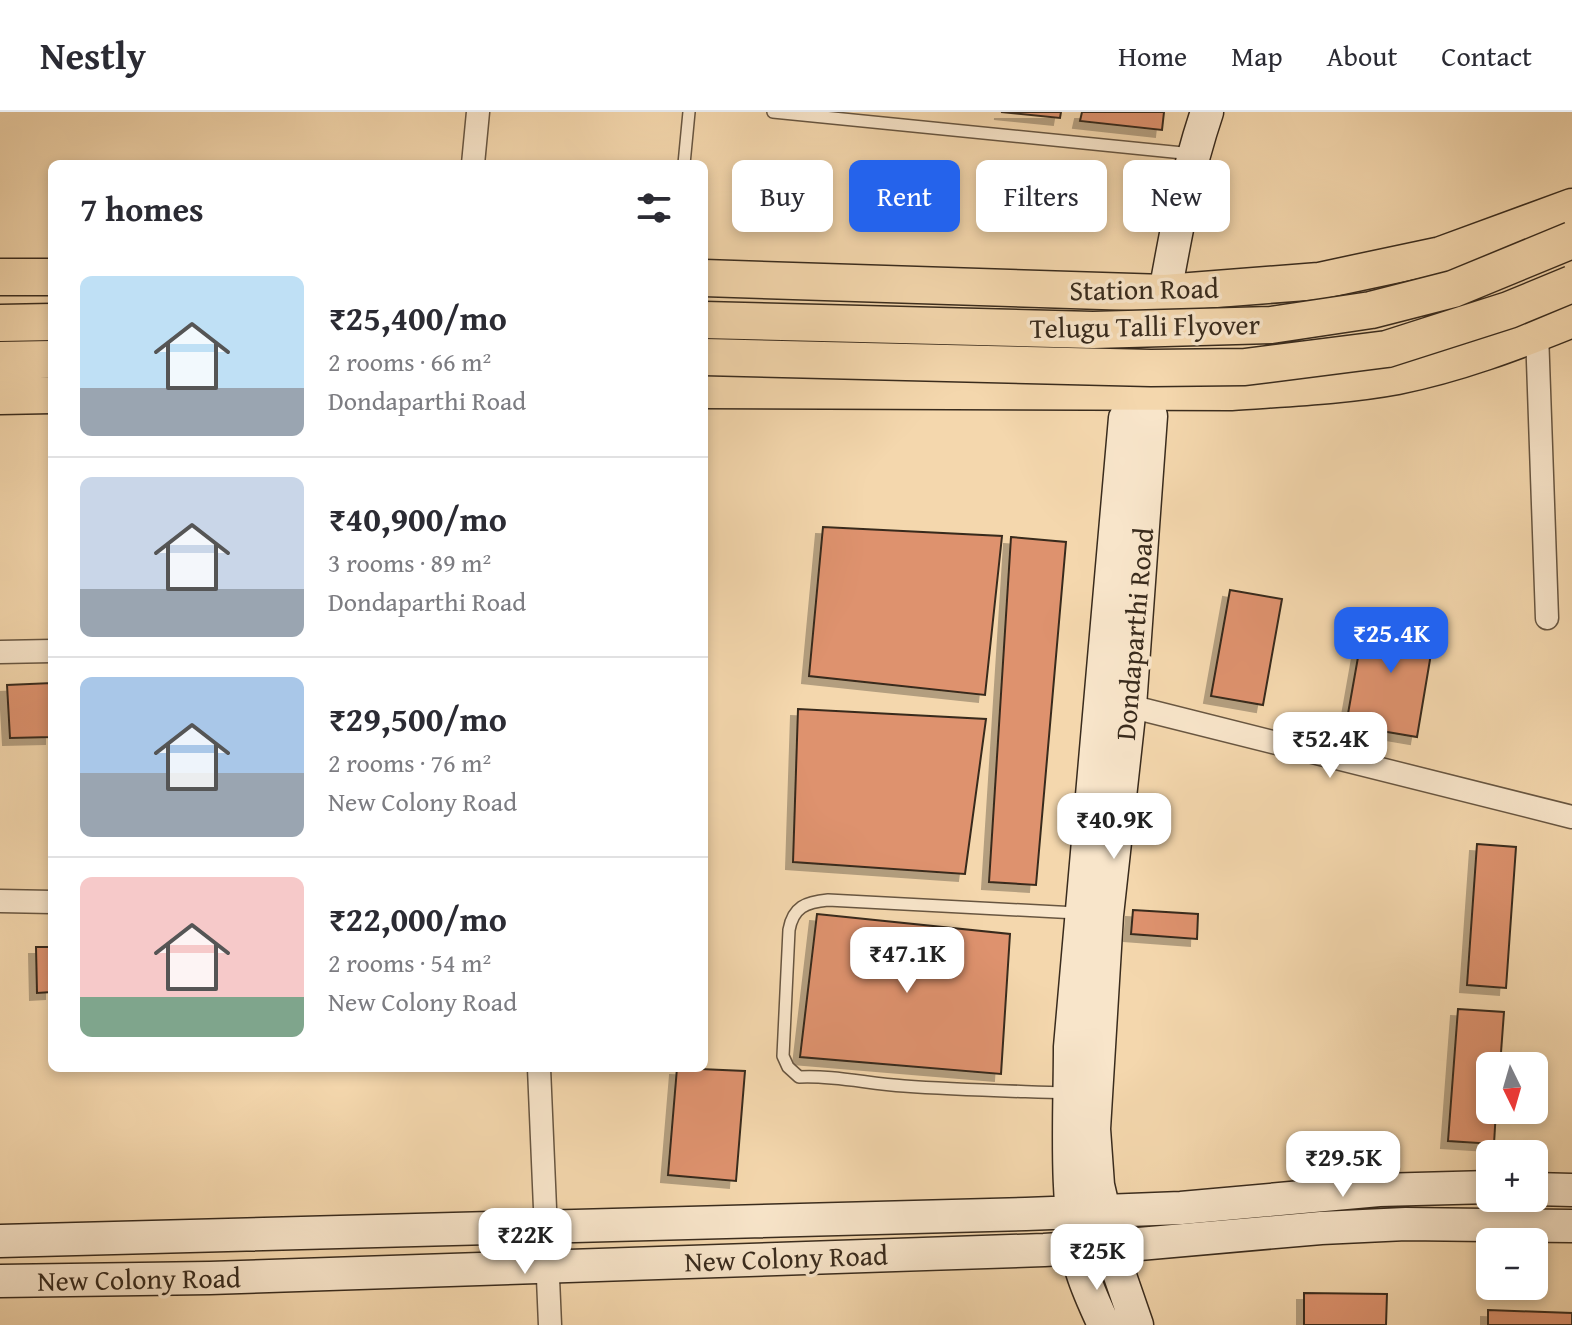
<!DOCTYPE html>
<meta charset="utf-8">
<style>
:root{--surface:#fff;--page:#f7f7f7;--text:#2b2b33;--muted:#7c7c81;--line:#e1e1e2;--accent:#2563eb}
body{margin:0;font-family:"Gentium Book Plus",serif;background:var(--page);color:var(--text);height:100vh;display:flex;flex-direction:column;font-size:30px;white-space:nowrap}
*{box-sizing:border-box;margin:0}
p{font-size:26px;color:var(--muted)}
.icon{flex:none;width:44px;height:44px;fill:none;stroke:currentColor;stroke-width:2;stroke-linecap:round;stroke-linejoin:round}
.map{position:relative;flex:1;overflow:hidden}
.drawer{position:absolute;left:48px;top:48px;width:660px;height:912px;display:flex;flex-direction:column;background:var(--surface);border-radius:12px;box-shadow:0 4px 12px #0003}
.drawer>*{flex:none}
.guide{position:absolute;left:732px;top:48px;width:720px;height:72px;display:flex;gap:16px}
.needle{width:52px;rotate:175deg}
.fabs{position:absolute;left:1476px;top:940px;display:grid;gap:16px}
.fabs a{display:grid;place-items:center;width:72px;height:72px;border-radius:12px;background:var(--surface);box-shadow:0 4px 12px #0003;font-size:40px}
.price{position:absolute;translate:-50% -68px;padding:0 18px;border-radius:16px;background:#fff;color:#222;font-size:26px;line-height:52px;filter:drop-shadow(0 2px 4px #0008)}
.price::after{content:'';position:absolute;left:50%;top:48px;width:24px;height:18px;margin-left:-12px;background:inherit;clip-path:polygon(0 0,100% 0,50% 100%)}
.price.active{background:var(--accent);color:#fff}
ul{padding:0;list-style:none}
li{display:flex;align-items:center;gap:24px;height:200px;padding:0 32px}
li+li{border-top:2px solid var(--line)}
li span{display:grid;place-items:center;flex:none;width:224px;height:160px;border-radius:12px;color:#555}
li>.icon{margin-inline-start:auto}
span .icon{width:96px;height:96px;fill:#fffc;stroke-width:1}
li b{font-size:34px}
h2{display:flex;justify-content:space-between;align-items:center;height:96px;padding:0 32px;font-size:34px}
.chip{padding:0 28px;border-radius:12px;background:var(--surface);box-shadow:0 4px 12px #0003;font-size:28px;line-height:72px}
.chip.active{background:var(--accent);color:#fff}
header{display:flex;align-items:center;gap:48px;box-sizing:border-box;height:112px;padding:0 40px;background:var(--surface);border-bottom:2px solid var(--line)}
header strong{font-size:38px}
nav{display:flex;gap:44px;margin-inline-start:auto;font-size:28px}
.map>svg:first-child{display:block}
.building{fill:#de926e;stroke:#392b1d;stroke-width:2;filter:url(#shadow)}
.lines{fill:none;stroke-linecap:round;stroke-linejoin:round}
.service-casing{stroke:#685641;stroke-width:14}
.minor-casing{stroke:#685641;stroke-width:25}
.secondary-casing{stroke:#392b1d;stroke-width:35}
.primary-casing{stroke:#392b1d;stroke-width:39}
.service{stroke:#f8e5ca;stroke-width:11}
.minor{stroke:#f8e5ca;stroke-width:22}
.secondary{stroke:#f8e5ca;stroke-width:32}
.primary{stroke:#f4d7ad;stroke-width:36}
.primary-bridge-casing{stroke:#392b1d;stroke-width:39;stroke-linecap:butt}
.primary-bridge{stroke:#f4d7ad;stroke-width:36}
.labels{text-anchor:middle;stroke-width:7;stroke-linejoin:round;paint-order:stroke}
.street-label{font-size:28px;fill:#392b1d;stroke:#f8e5ca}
</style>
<header>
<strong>Nestly</strong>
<nav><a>Home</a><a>Map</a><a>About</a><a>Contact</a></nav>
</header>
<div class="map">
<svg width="1572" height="1213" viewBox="0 0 1572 1213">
<defs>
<filter id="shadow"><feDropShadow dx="-7" dy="7" stdDeviation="0" flood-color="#0004"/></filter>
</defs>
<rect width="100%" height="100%" fill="#f4d7ad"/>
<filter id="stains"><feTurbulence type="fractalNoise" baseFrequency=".0025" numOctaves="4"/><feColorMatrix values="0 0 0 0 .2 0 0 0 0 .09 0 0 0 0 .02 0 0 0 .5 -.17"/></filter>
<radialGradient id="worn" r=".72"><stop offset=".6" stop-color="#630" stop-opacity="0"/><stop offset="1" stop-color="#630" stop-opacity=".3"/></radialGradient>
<path class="building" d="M1001,0H1061L1060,6Z
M1082,0H1164L1162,18L1080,9Z
M823,415L1002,424L985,583L809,564Z
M1011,425L1066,430L1036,773L989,770Z
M1230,478L1282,487L1263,593L1211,584Z
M1366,500L1436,512L1417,625L1346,613Z
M52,571V625L10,626L7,573Z
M798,597L986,607L965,762L793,750Z
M1477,732L1516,735L1506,876L1467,873Z
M1133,798L1198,802L1197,827L1131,822Z
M817,802L1010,822L1001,962L800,945Z
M36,835H52V880L37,881Z
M1458,897L1504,900L1500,954H1490V998H1496L1494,1032L1448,1029Z
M677,956L745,959L736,1069L668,1063Z
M1304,1181L1387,1182L1386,1213H1304Z
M1488,1198L1572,1201V1213H1488Z"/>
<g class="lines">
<g class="service-casing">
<path id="service" d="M773,0L1193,42
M684,52L689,0
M1066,981C1012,979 958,978 904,974C869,972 834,963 799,965L788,955L783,944L789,818C793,795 806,790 828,788L1077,801"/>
</g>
<g class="minor-casing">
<path id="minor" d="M473,52L478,0
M1537,221L1547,506
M0,540L52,539
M1117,591L1572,705
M0,789L52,790
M539,956L550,1213"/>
</g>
<g class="secondary-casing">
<path id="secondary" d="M1165,181C1176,120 1187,59 1207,0
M1534,1077L1572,1078
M0,1129L1026,1102L1181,1096L1379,1078L1490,1075
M0,1169L210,1166L1044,1138L1139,1132L1321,1116L1406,1112L1572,1114
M1104,1213C1096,1195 1086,1175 1081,1156C1064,1091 1070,1002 1070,935L1125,306L1143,281
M1137,1213L1117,1155L1098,1073L1094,1017L1107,803L1130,594L1151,304L1143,281"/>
</g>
<g class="primary-casing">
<path id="primary" d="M0,165H52
M704,166L1165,181L1319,169L1441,143L1572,95
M0,211L52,210
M0,248L52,247
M704,278L1231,280C1286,276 1343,274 1397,264C1457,252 1515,230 1572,207
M0,284L52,283"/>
</g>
<use href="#service" class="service"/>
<use href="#minor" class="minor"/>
<use href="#secondary" class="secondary"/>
<use href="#primary" class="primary"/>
<g class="primary-bridge-casing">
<path id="primary-bridge" d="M704,208L1093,218L1271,213L1371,198L1453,177L1572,128
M704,245L1151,256L1245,255L1387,237L1509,198L1572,172"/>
</g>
<use href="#primary-bridge" class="primary-bridge"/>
</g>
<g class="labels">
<g class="street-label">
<text transform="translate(1144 177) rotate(-1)" y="10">Station Road</text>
<text transform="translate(1145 214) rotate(-1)" y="10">Telugu Talli Flyover</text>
<text transform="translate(1134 522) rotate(-85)" y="10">Dondaparthi Road</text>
<text transform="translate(786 1146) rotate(-2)" y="10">New Colony Road</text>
<text transform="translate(139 1167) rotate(-1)" y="10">New Colony Road</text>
</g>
</g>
<rect width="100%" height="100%" filter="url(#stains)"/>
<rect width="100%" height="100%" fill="url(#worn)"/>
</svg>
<div class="fabs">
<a><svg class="needle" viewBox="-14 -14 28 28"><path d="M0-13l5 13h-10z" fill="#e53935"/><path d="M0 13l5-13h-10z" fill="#7c7c81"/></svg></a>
<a>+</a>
<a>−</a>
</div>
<b class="price active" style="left:1391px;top:563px">₹25.4K</b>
<b class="price" style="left:1330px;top:668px">₹52.4K</b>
<b class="price" style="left:1114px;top:749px">₹40.9K</b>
<b class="price" style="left:907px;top:883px">₹47.1K</b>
<b class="price" style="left:1343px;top:1087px">₹29.5K</b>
<b class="price" style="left:525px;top:1164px">₹22K</b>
<b class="price" style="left:1097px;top:1180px">₹25K</b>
<div class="guide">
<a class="chip">Buy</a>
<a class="chip active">Rent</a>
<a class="chip">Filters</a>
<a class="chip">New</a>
</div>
<section class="drawer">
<h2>7 homes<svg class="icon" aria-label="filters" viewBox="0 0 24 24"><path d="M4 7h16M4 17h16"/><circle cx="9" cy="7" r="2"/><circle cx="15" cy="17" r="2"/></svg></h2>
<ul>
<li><span style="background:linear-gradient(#bfe0f5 70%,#9aa5b1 0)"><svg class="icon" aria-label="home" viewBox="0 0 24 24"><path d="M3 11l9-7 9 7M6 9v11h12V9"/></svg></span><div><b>₹25,400/mo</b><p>2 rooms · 66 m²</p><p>Dondaparthi Road</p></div></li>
<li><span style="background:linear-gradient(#c9d6e8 70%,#9aa5b1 0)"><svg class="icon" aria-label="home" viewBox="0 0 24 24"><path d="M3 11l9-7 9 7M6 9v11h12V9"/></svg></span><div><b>₹40,900/mo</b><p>3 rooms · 89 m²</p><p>Dondaparthi Road</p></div></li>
<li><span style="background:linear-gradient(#a9c7e8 60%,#9aa5b1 0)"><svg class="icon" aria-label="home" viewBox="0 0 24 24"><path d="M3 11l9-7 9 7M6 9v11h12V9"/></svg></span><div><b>₹29,500/mo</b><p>2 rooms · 76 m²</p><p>New Colony Road</p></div></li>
<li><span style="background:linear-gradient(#f6c9c9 75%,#7fa58c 0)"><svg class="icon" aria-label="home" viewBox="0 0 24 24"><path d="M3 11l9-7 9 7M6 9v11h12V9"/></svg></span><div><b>₹22,000/mo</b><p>2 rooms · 54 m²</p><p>New Colony Road</p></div></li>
</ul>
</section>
</div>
